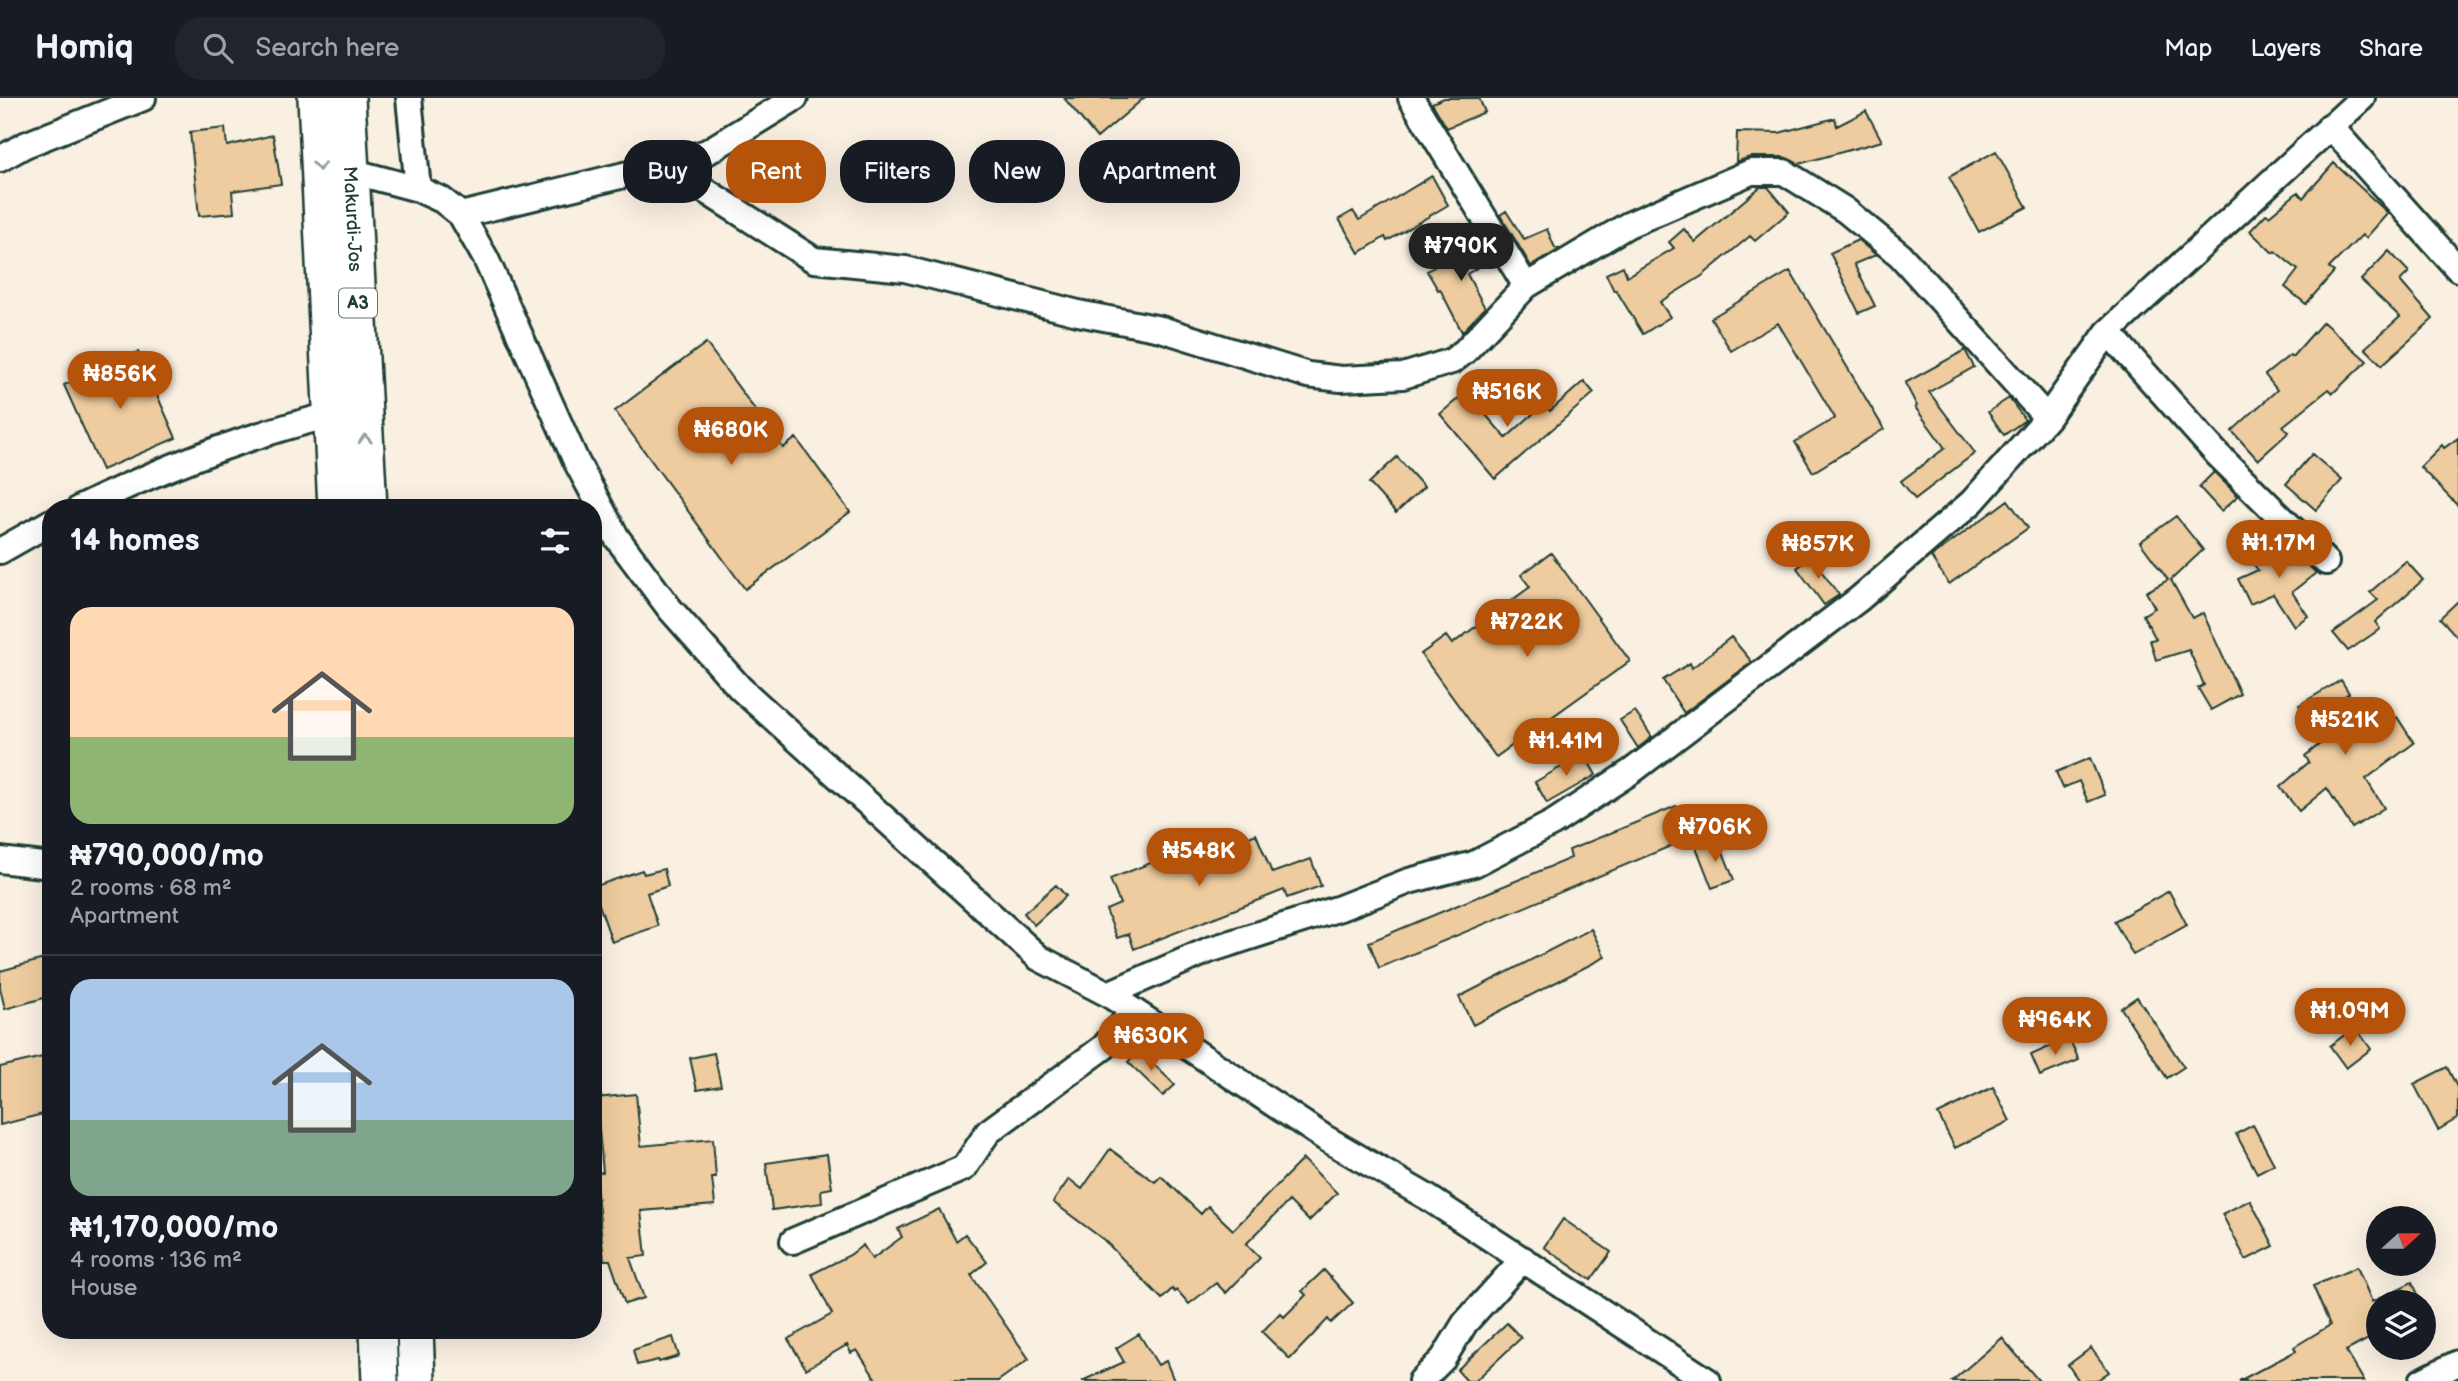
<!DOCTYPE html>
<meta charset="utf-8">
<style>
:root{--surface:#171b24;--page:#20242c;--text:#f1f3f6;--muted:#9ea1a6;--line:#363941;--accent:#b45309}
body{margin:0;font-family:"Balsamiq Sans",sans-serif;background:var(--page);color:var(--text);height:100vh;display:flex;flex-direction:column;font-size:26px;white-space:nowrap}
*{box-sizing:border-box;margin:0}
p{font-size:23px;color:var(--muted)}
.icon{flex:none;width:38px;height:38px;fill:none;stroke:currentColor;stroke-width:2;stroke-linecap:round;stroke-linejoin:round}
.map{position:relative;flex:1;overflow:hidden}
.drawer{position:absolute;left:42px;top:401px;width:560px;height:840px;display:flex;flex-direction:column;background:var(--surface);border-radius:28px;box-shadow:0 7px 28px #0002}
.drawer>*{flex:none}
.hud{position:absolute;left:623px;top:42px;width:665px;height:63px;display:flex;gap:14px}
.needle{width:46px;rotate:69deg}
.tools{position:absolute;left:2366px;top:1108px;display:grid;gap:14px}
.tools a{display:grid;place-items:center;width:70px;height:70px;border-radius:50%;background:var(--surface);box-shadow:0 7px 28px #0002;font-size:35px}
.price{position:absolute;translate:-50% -60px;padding:0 16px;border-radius:24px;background:var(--accent);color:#fff;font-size:23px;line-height:46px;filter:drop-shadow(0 2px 4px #0008)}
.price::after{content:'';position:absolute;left:50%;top:42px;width:21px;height:16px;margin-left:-10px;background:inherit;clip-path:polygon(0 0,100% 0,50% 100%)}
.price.active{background:#222;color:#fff}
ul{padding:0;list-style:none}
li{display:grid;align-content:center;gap:14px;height:371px;padding:0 28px}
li+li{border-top:2px solid var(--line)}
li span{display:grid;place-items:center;height:217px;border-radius:21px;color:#555}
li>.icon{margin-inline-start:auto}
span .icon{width:126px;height:126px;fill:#fffc;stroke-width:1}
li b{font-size:30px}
h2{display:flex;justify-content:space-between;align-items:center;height:84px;padding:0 28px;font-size:30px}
.pill{padding:0 24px;border-radius:28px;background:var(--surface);box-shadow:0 7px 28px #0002;font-size:24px;line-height:63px}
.pill.active{background:var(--accent);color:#fff}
header{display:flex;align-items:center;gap:42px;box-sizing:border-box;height:98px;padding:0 35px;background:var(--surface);border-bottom:2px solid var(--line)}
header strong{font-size:33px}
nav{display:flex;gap:38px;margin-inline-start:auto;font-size:24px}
.search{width:490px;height:63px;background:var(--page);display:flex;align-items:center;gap:18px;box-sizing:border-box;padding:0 24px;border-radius:28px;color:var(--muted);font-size:26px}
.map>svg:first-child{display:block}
.building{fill:#eecc9f;stroke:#1f3d34;stroke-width:2}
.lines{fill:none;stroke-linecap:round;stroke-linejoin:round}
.minor-casing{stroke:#1f3d34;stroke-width:30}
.highway-casing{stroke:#1f3d34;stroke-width:40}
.minor{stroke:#fff;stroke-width:24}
.highway{stroke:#fff;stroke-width:35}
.oneway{stroke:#8f9e9a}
.labels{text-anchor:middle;stroke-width:6;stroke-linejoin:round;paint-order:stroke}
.shield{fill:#fff;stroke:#627771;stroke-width:2}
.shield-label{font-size:18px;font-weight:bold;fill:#1f3d34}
.street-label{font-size:19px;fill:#1f3d34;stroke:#fff}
</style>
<header>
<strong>Homiq</strong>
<div class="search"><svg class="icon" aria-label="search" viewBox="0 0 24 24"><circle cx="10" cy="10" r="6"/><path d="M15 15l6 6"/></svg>Search here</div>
<nav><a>Map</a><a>Layers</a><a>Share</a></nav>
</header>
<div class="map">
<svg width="2458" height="1283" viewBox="0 0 2458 1283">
<rect width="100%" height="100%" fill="#faf0e2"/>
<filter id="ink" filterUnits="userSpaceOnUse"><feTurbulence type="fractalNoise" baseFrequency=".0143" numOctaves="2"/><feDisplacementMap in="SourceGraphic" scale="14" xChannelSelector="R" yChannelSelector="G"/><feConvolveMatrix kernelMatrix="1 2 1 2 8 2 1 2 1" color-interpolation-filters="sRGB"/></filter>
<g filter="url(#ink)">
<path class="building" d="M1064,0H1144L1097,40Z
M1444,0H1479L1485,14L1447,30L1432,5Z
M1866,13L1882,43L1799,66L1784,59H1750L1736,64L1737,34L1779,35L1835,20L1837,28Z
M225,30L227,48L273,37L281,86L232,93L234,115L199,118L190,34Z
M1996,53L2027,109L1979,134L1949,79Z
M2334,65L2388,115L2366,140L2362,137L2329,170L2334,174L2306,206L2285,189L2298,172L2275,153L2273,155L2250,133L2266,116L2269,118L2298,94L2303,100Z
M1432,78L1448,107L1387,143L1385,139L1359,155L1339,121L1353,113L1359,122Z
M1760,89H1768L1789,114L1755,143L1750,138L1702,178L1660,204L1670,219L1643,236L1616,192L1614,193L1606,176L1623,168L1627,178L1674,150L1669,144L1684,131L1695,144Z
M1506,113L1524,141L1547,131L1555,150L1560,151L1531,168L1500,117Z
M1481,142L1492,161L1467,176L1485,210L1462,234L1440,191L1438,192L1427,173Z
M1858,142L1876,157L1854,166L1875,208L1859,215L1830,155Z
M2389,153L2409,174L2400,183L2433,221L2382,267L2365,250L2400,219L2361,182Z
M1790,173L1884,331L1813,374L1795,344L1835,320L1778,225L1731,253L1711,220Z
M2323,224L2367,263L2333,295L2329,291L2283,328L2289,334L2258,362L2232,333L2277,292L2265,277L2290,257L2292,259Z
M706,245L783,350L796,340L850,414L745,491L615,313Z
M1965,252L1974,269L1929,294L1975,355L1915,401L1901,383L1945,350L1915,309L1917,308L1905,285Z
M138,254L176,340L102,372L64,287Z
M1584,283L1594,295L1495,381L1440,316L1466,294L1506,340L1544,306L1550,313Z
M2009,300L2025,322L2004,337L1988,314Z
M2458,340V408L2420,369L2442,347L2444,350Z
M2312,356L2342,382L2316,412L2286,386Z
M1397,359L1424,389L1396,415L1369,385Z
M2214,374L2238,398L2221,413L2199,389Z
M2008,402L2028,430L1949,486L1931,459Z
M2176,418L2203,452L2171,482L2192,520L2203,515L2240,596L2211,612L2198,590L2204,587L2189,552L2156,562L2150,542L2156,541L2143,517L2155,510L2146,494L2168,482L2140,444Z
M2284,443L2316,475L2292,494L2308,518L2294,528L2273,496L2250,506L2238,481L2258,472L2254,467Z
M1551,455L1630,563L1496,659L1421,556L1446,538L1452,546L1530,489L1521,477Z
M1811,459L1839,497L1824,507L1797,470Z
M2406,463L2423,482L2375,524L2380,531L2348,553L2333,535L2378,502L2370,494Z
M2458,503V540L2440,520Z
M1731,539L1752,564L1684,615L1663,582L1690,565L1692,570Z
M2341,582L2349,595L2345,598L2371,636L2397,619L2414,645L2366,681L2384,710L2352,730L2327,690L2299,713L2280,689L2309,664L2305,658L2331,637L2317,614L2306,620L2299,607Z
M1635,613L1652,639L1638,650L1620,622Z
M1584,656L1596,677L1547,705L1535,684Z
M2090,660L2105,697L2088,704L2079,683L2063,690L2056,674Z
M1676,708L1690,740L1379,870L1369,844L1571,760L1569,752Z
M1256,736L1272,775L1311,761L1321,788L1287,800L1284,792L1134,851L1129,836L1117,840L1106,812L1120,806L1110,781L1216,739L1220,751Z
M1718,741L1734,782L1712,790L1696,749Z
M664,771L668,788L647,795L658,828L612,844L593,789L642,772L644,776Z
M1056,787L1066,798L1034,827L1024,815Z
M2169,793L2187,827L2133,857L2114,823Z
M1591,831L1605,859L1473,927L1459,899Z
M51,859V898L5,911L0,890V873Z
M2137,899L2184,969L2167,980L2121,910Z
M2355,929L2371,951L2346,970L2330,948Z
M2069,940L2079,962L2040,978L2031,957Z
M1139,952L1175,987L1163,998L1128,964Z
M714,955L721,988L697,992L690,960Z
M51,957V1014L0,1027V969Z
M2447,969L2458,991V1020L2438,1032L2414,986Z
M1993,989L2010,1023L1955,1050L1938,1016Z
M636,996L641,1048L713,1041L716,1080H712L715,1107L641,1113L646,1158L630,1160L644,1200L625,1206L610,1162H604L595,1075L603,1074L596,1000Z
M2253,1027L2274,1066L2257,1075L2236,1036Z
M1110,1051L1155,1084L1161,1078L1201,1116L1208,1108L1233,1132L1303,1061L1337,1095L1309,1123L1289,1103L1246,1146L1260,1160L1226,1195L1216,1185L1189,1206L1177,1192L1175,1194L1172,1191L1162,1201L1104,1142L1053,1104L1069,1081L1082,1091Z
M827,1056L832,1090L821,1092L822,1105L772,1112L766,1065Z
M2250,1102L2274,1148L2246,1162L2222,1116Z
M939,1111L956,1143L965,1136L987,1164L971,1177L1029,1261L998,1283H877L857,1252L851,1255L847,1247L806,1271L788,1241L832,1216L812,1176L850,1157L863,1147L872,1161L902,1139L898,1131Z
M1563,1121L1611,1154L1591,1182L1544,1149Z
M2357,1169L2372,1204L2412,1184L2422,1204H2378V1236L2346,1253L2364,1283H2239L2296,1253L2294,1249L2330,1227L2313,1188Z
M1324,1172L1353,1205L1331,1225L1328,1221L1290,1261L1262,1234L1280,1215L1284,1219L1306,1197L1302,1193Z
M1507,1225L1521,1240L1475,1283H1467L1457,1272Z
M1139,1236L1158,1267L1166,1263L1174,1283H1082L1124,1264L1116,1250Z
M673,1239L679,1258L659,1264L658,1262L637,1267L633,1252Z
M2002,1240L2039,1283H1952Z
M2091,1250L2109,1274L2096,1283H2079L2068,1267Z"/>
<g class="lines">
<g class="minor-casing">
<path id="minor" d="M409,0L418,91
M1411,0L1526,188
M2330,28L2458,171
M0,61L25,47L143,0
M665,67L814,162L905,171L1078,215L1161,231L1308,277L1341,281L1403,278L1452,263L1465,253L1526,188L1628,127L1751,74H1784L1845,112L1900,157L2047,320
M351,73L418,91L442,102L461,117L486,161L576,363L617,440L670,511L740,590L1039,860L1108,896L1325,1040L1427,1099L1708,1283
M461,117L665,67L707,54L795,0
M2108,234L2217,356L2326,464
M80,410C160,371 245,338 331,317
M0,453L51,424
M0,762L51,768
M1108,896L1209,852L1340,810L1409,783L1474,766L1553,725L1632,673L1859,501L1972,404L2047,320L2108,234L2362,0
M793,1143L964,1070L988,1034L1104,949L1133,913
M1421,1283L1443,1261L1465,1225L1523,1161
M2422,1283L2458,1265"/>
</g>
<g class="highway-casing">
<g id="highway">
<path d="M316,0L336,410"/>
<path id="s1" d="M347,0L369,410"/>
<path d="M378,1232L380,1283"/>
<path d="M415,1232L417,1283"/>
</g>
</g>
<use href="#minor" class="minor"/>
<use href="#highway" class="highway"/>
</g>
<defs><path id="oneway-chevron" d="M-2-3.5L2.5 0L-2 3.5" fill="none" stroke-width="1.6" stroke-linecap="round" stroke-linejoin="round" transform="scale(1.75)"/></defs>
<g class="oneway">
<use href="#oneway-chevron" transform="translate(319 68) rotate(87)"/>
<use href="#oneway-chevron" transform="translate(365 341) rotate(-93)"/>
</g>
</g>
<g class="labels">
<rect class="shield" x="339" y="190.5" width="38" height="29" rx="5"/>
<g class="shield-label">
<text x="358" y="211">A3</text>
</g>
<g class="street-label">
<text dy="7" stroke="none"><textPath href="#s1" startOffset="121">Makurdi-Jos</textPath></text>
</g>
</g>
</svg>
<div class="tools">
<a><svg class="needle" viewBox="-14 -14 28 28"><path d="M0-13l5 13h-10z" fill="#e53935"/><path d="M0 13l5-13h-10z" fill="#9ea1a6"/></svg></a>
<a><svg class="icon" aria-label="layers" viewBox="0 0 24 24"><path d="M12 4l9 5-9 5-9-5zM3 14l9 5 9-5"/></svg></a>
</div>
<b class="price active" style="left:1461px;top:185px">₦790K</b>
<b class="price" style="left:120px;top:313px">₦856K</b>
<b class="price" style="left:1507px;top:331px">₦516K</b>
<b class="price" style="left:731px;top:369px">₦680K</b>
<b class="price" style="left:2279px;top:482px">₦1.17M</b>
<b class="price" style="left:1818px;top:483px">₦857K</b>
<b class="price" style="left:1527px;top:561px">₦722K</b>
<b class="price" style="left:2345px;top:659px">₦521K</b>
<b class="price" style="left:1566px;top:680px">₦1.41M</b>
<b class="price" style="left:1715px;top:766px">₦706K</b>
<b class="price" style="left:1199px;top:790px">₦548K</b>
<b class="price" style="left:2350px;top:950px">₦1.09M</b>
<b class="price" style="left:2055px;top:959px">₦964K</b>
<b class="price" style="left:1151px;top:975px">₦630K</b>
<div class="hud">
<a class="pill">Buy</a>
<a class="pill active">Rent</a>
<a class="pill">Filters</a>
<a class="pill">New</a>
<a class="pill">Apartment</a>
</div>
<section class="drawer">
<h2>14 homes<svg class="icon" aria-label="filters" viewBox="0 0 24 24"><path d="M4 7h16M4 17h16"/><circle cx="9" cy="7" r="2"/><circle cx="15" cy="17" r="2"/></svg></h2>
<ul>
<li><span style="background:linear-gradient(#ffd9b3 60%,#8fb573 0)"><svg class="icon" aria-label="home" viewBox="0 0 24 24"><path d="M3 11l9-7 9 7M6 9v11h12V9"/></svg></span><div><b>₦790,000/mo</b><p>2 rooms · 68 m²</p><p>Apartment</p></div></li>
<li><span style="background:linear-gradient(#a9c7e8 65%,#7fa58c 0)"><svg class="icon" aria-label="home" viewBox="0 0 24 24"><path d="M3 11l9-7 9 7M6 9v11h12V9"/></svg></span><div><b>₦1,170,000/mo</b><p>4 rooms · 136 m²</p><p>House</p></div></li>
</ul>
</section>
</div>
